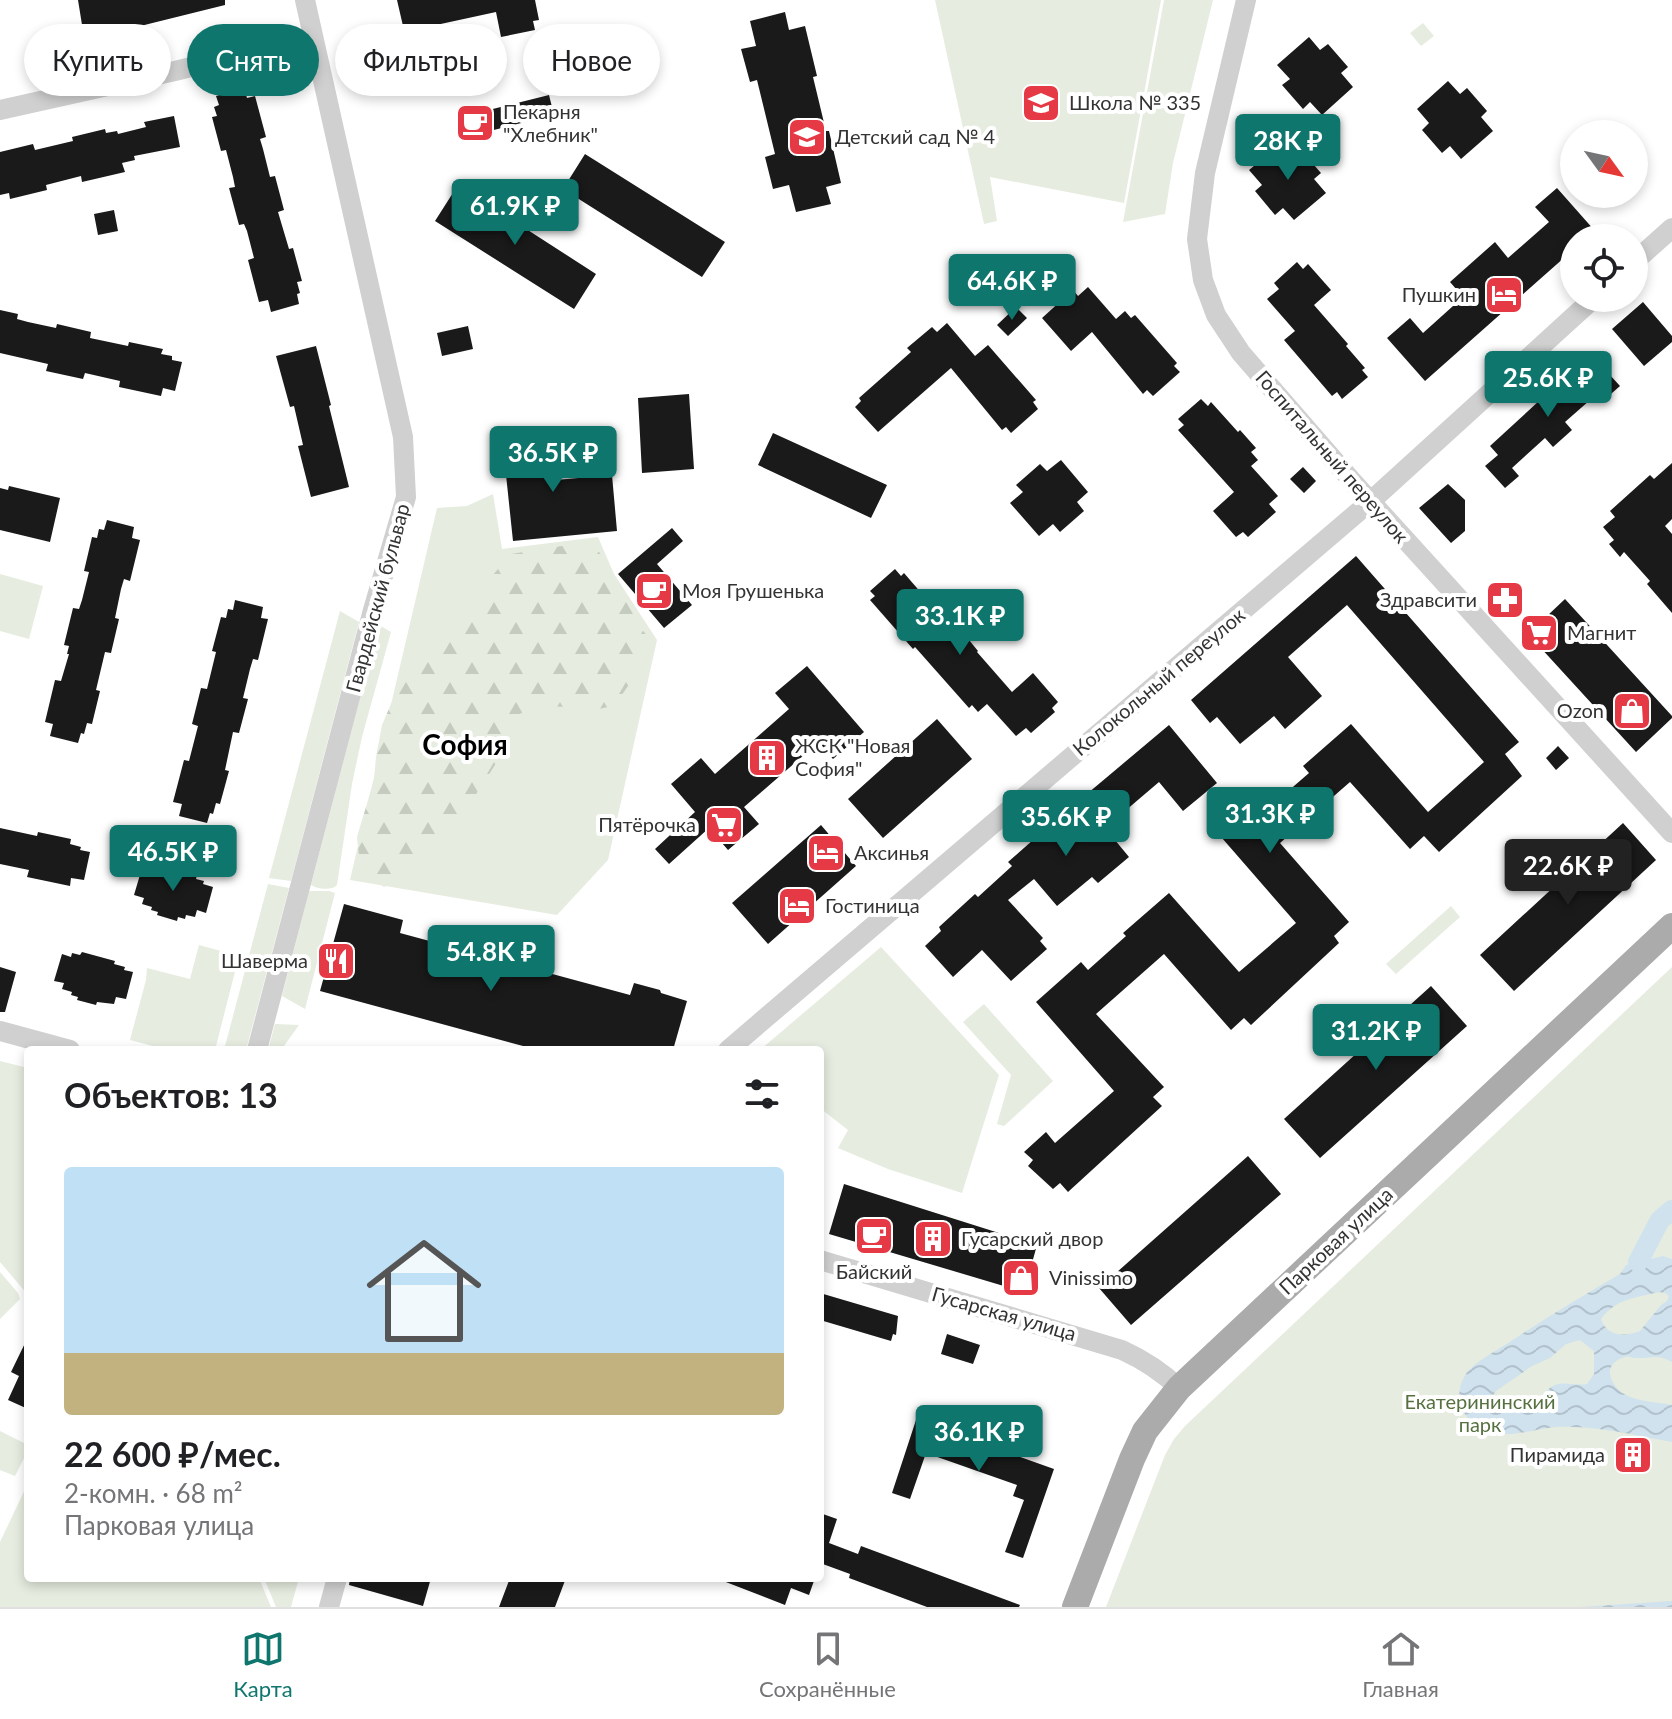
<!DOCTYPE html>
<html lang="ru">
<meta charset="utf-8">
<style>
:root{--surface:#fff;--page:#f6f6f6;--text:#202124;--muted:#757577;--line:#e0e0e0;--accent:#0f766e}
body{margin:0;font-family:Lato,sans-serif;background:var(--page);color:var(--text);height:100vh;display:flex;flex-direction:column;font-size:30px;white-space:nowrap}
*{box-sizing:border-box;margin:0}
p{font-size:26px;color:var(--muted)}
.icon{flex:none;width:44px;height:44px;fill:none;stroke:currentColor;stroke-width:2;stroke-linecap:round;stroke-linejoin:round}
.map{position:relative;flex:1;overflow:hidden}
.drawer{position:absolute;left:24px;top:1046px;width:800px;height:536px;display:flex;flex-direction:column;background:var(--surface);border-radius:8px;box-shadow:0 4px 12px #0003}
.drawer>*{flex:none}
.hud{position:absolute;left:24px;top:24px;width:800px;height:72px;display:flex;gap:16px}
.needle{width:52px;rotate:123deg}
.tools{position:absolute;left:1560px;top:120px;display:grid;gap:16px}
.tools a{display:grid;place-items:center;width:88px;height:88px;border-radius:50%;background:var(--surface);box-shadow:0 4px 12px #0003;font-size:40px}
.price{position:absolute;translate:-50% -68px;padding:0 18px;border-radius:8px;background:var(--accent);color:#fff;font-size:26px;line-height:52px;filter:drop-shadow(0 2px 4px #0008)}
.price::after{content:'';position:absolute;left:50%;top:48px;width:24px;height:18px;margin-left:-12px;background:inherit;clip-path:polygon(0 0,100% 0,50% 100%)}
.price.selected{background:#222;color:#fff}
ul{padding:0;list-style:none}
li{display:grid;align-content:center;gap:16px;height:424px;padding:0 40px}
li+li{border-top:2px solid var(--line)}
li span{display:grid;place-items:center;height:248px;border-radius:8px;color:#555}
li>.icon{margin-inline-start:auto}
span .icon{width:144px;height:144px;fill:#fffc;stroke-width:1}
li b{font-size:34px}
h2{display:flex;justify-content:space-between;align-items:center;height:96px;padding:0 40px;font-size:34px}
.pill{padding:0 28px;border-radius:36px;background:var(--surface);box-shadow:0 4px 12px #0003;font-size:28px;line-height:72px}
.pill.selected{background:var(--accent);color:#fff}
.tab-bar{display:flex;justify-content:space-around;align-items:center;height:112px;border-top:2px solid var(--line);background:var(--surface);font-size:22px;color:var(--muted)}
.tab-bar a{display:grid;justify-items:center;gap:4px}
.tab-bar .selected{color:var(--accent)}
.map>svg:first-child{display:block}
.green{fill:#e6ecdf}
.forest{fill:url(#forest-firs)}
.water{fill:url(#water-waves);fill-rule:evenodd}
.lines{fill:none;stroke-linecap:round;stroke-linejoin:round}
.canal{stroke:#cfe2ee;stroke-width:20}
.building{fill:#1a1a1a}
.minor{stroke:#d0d0d0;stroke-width:20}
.major{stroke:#ababab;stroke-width:26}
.labels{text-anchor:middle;stroke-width:8;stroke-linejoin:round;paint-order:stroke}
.poi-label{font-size:20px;fill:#333;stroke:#fff;text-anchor:start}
.street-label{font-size:20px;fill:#333;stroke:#fff}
.park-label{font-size:20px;fill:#56703f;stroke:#fff}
.district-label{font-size:28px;font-weight:bold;fill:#000;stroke:#fff}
</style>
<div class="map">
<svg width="1672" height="1607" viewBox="0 0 1672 1607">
<defs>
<pattern id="forest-firs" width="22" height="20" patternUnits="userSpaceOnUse" patternTransform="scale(2)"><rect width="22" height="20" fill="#e6ecdf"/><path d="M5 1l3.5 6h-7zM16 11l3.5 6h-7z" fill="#c6cbc0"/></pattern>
<pattern id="water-waves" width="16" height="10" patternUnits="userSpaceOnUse" patternTransform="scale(2)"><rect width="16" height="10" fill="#cfe2ee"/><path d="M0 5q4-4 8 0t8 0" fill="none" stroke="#b2c2cd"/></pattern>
</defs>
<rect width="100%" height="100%" fill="#fff"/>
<path class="green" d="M935,0H1161L1124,203L990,177L997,221L984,224Z
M1164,0H1213L1173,163L1165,214L1123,222Z
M1423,23L1434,36L1421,46L1410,33Z
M493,494L502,549L598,537L614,574L657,640L608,860L557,915L350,880L437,508L467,506Z
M0,574L43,586L29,639L0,631Z
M340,611L359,622L291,881L269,878Z
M379,625L391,632L362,737L352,784L337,885C332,891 317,889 311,885Z
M268,884L289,888L246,1050H224Z
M309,891H329L335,893L305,1009L282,996Z
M1451,906L1460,917L1396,974L1386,964Z
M199,945L239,956L215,1050H168L130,1040L146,980L147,968L190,979Z
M881,947L999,1075L962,1193L888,1169L838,1148L848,1130L820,1108V1050H760Z
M1672,967V1607H1106L1165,1455L1174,1439L1185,1426Z
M984,1004L1053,1081L1004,1126L997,1124L1011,1075L963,1022Z
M275,1024L299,1025L281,1050H268Z
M0,1061L28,1068V1295L0,1262Z
M0,1272L18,1293L20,1299L0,1319Z
M0,1431L28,1445V1450L15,1476L0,1470Z
M28,1483V1578H259L271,1607H0V1542Z
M264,1578H299L291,1607H276Z"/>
<path class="forest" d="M581,543L590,546L600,553L604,566L619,587L635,617L636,623L645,633L649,647L647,659L621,696L608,707L589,711L570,707L534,706L516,716L504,736L495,765L454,828L408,875L402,880L384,887L374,880L367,879L360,865L357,837L374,780L376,757L382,725L394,697L417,662L429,653L437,642L463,617H469L474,612L491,583L492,576L511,554Z"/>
<path class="water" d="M1663,1256L1672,1259V1362C1656,1353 1651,1359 1635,1358C1628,1357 1629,1355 1622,1358C1600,1366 1612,1389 1628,1396C1641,1402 1658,1402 1672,1405V1442C1634,1435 1595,1425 1556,1427C1534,1429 1512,1438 1489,1432C1477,1428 1468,1421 1462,1409C1457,1398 1459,1384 1466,1374C1472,1364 1494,1352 1505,1345C1542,1320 1581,1297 1620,1274L1626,1265ZM1659,1292L1665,1293L1669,1296L1667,1301L1661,1305L1640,1331C1625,1337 1607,1337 1601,1319C1617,1298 1635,1298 1659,1292ZM1580,1340L1594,1351V1374L1587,1384C1577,1386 1564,1381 1555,1385C1549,1387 1546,1393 1540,1396C1527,1402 1511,1403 1496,1402L1492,1397L1496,1391L1532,1366L1550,1358L1566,1344Z
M1672,1601V1607H1580Z"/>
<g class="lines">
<path class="canal" d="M1638,1262L1660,1220L1672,1210"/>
</g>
<path class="building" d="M78,0H225V5L88,39L86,30L83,31Z
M397,0H535L539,20L533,21L535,30L501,37L496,12L413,30L412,25L403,26Z
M785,12L789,30L805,26L817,76L813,77L826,131H829L841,183L826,187L831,204L796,212L789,185L773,189L765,157L775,154L757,80L750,82L741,49L756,46L750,21Z
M1309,37L1320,50L1328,44L1348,67L1341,73L1353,87L1322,115L1310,102L1303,109L1282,85L1290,79L1277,65Z
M621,42L630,82L612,86L603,46Z
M1448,81L1460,94L1467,88L1487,111L1481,117L1493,131L1461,159L1450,146L1442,153L1422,130L1429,123L1417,109Z
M244,88L247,98L255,96L266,137L260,139L263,149L270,177L275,176L284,210L278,212L289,249L293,248L302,281L297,282L300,293L297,294L299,304L271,312L268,300L259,302L248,260L254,258L247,231L244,224L239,225L229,188L235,187L233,177L226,150L221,151L212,117L217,116L214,107L219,105L216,96Z
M549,95L554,115L465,137L460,117Z
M174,116L180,147L134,156L135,160L122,163L125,172L82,182L81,176L46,185L47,190L10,199L9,193L0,195V152L33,144L35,150L73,141L72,137L105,129L106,133L117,131L118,134L146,127L144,122Z
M1282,143L1293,156L1300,149L1321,173L1314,179L1326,193L1294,220L1283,208L1275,215L1255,191L1262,185L1249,170Z
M585,154L725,242L702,277L563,189Z
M458,185L596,274L574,309L435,221Z
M1557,188L1595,231L1587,238H1574V249L1425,381L1387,338L1410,318L1423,333L1463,297L1450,282L1495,242L1508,258L1549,222L1535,207Z
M114,210L118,231L98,235L94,214Z
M1297,262L1303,269L1308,264L1331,290L1314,305L1348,344L1346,346L1365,368L1362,370L1368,377L1342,399L1337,392L1332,396L1284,340L1295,331L1267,299L1279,289L1274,283Z
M1088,287L1116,319L1125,311L1131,318L1135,315L1177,363L1174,366L1180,372L1153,396L1147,390L1143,394L1092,332L1071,351L1042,318L1073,290L1078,296Z
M1643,302L1672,336V342L1644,366L1612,329Z
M1016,307L1027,318L1008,336L997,325Z
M0,310L18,314L17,319L28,322L56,328L57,324L91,332L90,338L128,346L129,342L163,349L161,354L172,356V360L182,362L175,391L163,388L161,396L119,387L120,381L85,373L83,379L46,371L48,364L0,353Z
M947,323L975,356L988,345L1036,400L1033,402L1038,409L1011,433L1006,427L1002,430L951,368L878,432L855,407L861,401L859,398L911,352L907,348L932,327L937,332Z
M468,326L473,349L442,356L437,333Z
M316,346L331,405L329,406L349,487L311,497L298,446L303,445L294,406L290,407L276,356Z
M1598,362L1620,386L1604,400L1598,393L1565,422L1572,430L1553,447L1545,438L1512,468L1519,476L1505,488L1485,466L1498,455L1490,446L1577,366L1584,374Z
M689,394L694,469L642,473L638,398Z
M1201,399L1208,406L1211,402L1238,432L1240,430L1256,448L1251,452L1258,460L1251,466L1278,496L1269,504L1276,512L1248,537L1243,532L1236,537L1213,511L1234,492L1178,430L1184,425L1178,419Z
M550,431L556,480L612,475L617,531L513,541L502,437Z
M773,433L887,485L871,518L758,465Z
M1061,460L1088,492L1077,502L1084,511L1060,532L1053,524L1039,536L1010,503L1023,492L1016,485L1040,464L1047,471Z
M1672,463V519L1665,526L1672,534V613L1647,584L1650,581L1624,552L1620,557L1609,544L1614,540L1603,527L1615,517L1610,511L1650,475L1654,479Z
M1303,467L1316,481L1304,493L1290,479Z
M1448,484L1465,500V531L1451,543L1419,508Z
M9,486L60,498L50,542L0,530V488L8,490Z
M107,520L134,527L132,538L140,540L130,581L124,579L121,589L115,618L119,619L111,653L105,652L96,690L100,691L92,724L87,723L84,734L81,733L78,743L50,736L53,724L45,722L55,680L61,681L69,654H67L69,646L64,645L73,608L79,609L82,600L89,572L84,571L92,537L97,538L99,529L104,530Z
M672,528L683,541L657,564L692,605L664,628L618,574Z
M1356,556L1519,742L1505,754L1522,776L1439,852L1424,836L1410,849L1350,782L1280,843L1349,922L1334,936L1339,943L1251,1025L1244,1018L1231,1030L1164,954L1096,1014L1164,1087L1153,1097L1162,1106L1068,1192L1060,1183L1053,1189L1028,1166L1033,1160L1024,1152L1046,1132L1055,1143L1114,1091L1036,1002L1081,962L1088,970L1126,936L1123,933L1169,893L1239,972L1296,923L1222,838L1266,800L1271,806L1309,773L1303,766L1351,724L1428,812L1484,762L1347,605L1288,657L1322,696L1285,729L1274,716L1240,744L1217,717L1210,723L1191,700Z
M895,569L901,576L904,573L935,609L937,607L958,631L960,629L978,651L977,652L1012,692L1033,673L1058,702L1052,708L1055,712L1031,733L1026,728L1016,736L987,704L978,712L972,705L969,708L915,647L913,649L870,600L875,596L870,591Z
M1565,599L1672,716V718L1636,752L1528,634Z
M235,600L263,607L261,618L268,619L258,660L253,659L250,669L243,698L248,699L239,733L233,732L225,770L229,771L220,804L216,803L213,814L210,813L207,823L179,816L182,804L173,802L184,760L189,761L198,726L192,724L201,688L207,689L216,652L212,651L221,617L226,618L228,609L233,610Z
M807,666L864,732L833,759L819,742L744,807L759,824L728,850L709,828L669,864L655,849L695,812L671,784L701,758L715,774L789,709L775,693Z
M937,719L972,759L883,838L848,799Z
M1169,725L1217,783L1183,811L1159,782L1105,828L1129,857L1098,883L1092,877L1057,906L1034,879L1008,900L1043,938L1040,941L1047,949L1011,981L982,950L953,977L925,946L941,931L939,927L975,894L978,897L1012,866L1008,862L1050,825Z
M1558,746L1569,758L1556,770L1546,758Z
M1623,823L1656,860L1514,991L1480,955Z
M821,825L856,866L768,944L732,903Z
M0,828L37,836L38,832L71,839L70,844L81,847L80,850L90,852L84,880L71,878L70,886L27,877L29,870L0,864Z
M162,866L197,875L196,879L204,881L203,884L213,887L206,913L197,910L195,917L186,915L185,919L178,917L177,921L157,915L158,912L151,910L152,907L142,904L144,898L134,895L142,868L151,871L152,868L161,870Z
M344,904L403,920L400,933L630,995L634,983L660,990L661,993L687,1001L673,1050H538L320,991Z
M82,952L115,961L114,964L125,967L124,970L133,972L126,999L116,997L114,1004L97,1002L96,1005L77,1000L78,997L71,995L72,992L62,989L64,983L54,981L62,954L71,957L72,953L80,955Z
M0,967L16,972L5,1012H0Z
M1431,986L1467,1026L1320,1158L1284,1119Z
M1248,1156L1281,1194L1131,1325L1099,1288Z
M844,1184L1037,1245L1024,1292L829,1234Z
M820,1293L898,1316L896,1335L893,1334L891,1341L820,1320Z
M947,1334L980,1345L973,1364L941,1354Z
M28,1337V1409L8,1400L19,1376L11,1372Z
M916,1420L1054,1469L1023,1558L1005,1552L1024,1500L1013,1496L1017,1485L926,1453L910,1499L892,1493Z
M1641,1442L1646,1464L1625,1468L1621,1446Z
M820,1513L837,1519L829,1543L858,1554L861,1546L1020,1605L1019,1607H927L849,1578L850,1574L820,1563Z
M350,1578H431L423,1606L349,1585Z
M510,1578H566L555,1607H499Z
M718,1578H815L809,1595L791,1588L785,1605L718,1579Z"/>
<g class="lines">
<path class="minor" d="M1246,0L1205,173L1197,239L1203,280L1216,315L1241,353L1353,482L1672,833
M0,110L175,71L313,37
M1634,262L1672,228
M0,1031L70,1050
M257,1050L373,610L406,497L403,437L305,0
M728,1050L1371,501L1594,298
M820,1260L1122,1350C1144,1360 1161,1371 1179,1388
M329,1607L337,1578"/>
<path class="major" d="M1075,1607L1132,1459L1145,1431L1179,1388L1672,926"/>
</g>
<defs>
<g id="school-square" transform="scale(2)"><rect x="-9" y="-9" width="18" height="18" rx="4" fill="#e63946" stroke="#fff"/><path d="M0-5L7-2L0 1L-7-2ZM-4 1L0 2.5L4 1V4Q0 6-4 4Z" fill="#fff"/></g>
<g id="cafe-square" transform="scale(2)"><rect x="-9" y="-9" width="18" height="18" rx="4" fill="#e63946" stroke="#fff"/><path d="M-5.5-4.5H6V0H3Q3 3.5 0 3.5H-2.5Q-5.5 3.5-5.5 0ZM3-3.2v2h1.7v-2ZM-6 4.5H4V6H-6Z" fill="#fff"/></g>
<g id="hotel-square" transform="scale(2)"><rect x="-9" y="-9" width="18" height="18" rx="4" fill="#e63946" stroke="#fff"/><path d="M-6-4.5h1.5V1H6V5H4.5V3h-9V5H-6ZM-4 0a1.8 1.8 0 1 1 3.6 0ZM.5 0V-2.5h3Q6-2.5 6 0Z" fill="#fff"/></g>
<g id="pharmacy-square" transform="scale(2)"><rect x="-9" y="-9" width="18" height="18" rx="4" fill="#e63946" stroke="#fff"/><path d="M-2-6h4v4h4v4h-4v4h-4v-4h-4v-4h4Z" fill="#fff"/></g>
<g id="supermarket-square" transform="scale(2)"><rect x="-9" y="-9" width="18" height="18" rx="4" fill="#e63946" stroke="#fff"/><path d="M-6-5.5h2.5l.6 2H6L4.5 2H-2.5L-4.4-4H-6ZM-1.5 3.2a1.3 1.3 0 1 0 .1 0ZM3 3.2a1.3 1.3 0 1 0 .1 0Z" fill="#fff"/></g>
<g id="shop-square" transform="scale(2)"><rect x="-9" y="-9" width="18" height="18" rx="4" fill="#e63946" stroke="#fff"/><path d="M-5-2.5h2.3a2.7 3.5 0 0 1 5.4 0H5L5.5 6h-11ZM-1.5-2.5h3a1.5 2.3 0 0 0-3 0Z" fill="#fff"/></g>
<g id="building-square" transform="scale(2)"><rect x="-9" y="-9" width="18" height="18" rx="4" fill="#e63946" stroke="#fff"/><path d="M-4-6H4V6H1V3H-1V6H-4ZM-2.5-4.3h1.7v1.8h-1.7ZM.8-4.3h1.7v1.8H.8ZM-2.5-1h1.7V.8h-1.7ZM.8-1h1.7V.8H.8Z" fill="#fff"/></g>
<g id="restaurant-square" transform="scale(2)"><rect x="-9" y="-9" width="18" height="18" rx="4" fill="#e63946" stroke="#fff"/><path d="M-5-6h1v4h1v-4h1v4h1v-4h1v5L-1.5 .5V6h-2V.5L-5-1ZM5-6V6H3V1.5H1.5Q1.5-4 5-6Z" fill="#fff"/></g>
</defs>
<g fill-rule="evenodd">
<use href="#school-square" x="1041" y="103"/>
<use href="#cafe-square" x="475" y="123"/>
<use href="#school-square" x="807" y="137"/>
<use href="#hotel-square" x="1504" y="295"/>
<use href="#cafe-square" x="654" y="591"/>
<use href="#pharmacy-square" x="1505" y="600"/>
<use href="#supermarket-square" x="1539" y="633"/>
<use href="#shop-square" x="1632" y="711"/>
<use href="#building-square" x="767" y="758"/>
<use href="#supermarket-square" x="724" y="825"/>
<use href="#hotel-square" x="826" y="853"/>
<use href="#hotel-square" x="797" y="906"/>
<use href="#restaurant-square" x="336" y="961"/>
<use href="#cafe-square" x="874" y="1236"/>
<use href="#building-square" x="933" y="1239"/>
<use href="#shop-square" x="1021" y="1278"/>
<use href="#building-square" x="1633" y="1455"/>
</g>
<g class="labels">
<g class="poi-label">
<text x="1069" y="110">Школа № 335</text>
<text x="503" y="119">Пекарня<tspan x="503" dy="23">"Хлебник"</tspan></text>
<text x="835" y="144">Детский сад № 4</text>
<text x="1476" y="302" text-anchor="end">Пушкин</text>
<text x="682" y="598">Моя Грушенька</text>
<text x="1477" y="607" text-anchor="end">Здравсити</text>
<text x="1567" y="640">Магнит</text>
<text x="1604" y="718" text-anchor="end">Ozon</text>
<text x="795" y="753">ЖСК "Новая<tspan x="795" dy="23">София"</tspan></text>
<text x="696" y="832" text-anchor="end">Пятёрочка</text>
<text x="854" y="860">Аксинья</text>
<text x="825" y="913">Гостиница</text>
<text x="308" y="968" text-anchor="end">Шаверма</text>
<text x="961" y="1246">Гусарский двор</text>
<text x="874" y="1279" text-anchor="middle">Байский</text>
<text x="1049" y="1285">Vinissimo</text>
<text x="1605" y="1462" text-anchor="end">Пирамида</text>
</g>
<g class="street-label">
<text transform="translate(1332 457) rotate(49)" y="7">Госпитальный переулок</text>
<text transform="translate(378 598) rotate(-75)" y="7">Гвардейский бульвар</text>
<text transform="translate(1159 682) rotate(-40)" y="7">Колокольный переулок</text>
<text transform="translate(1336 1241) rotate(-43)" y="7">Парковая улица</text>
<text transform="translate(1004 1314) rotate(16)" y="7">Гусарская улица</text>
</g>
<g class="park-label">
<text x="1480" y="1409">Екатерининский<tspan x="1480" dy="23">парк</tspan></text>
</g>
<g class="district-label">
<text x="465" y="755">София</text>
</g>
</g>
</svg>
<div class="tools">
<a><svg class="needle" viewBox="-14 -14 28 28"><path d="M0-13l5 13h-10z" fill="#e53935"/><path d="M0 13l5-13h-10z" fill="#757577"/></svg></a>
<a><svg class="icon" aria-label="locate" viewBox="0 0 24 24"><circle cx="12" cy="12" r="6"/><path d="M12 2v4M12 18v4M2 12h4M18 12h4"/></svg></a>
</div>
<b class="price" style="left:1288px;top:182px">28K ₽</b>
<b class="price" style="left:515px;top:247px">61.9K ₽</b>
<b class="price" style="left:1012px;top:322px">64.6K ₽</b>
<b class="price" style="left:1548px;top:419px">25.6K ₽</b>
<b class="price" style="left:553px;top:494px">36.5K ₽</b>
<b class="price" style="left:960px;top:657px">33.1K ₽</b>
<b class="price" style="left:1270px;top:855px">31.3K ₽</b>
<b class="price" style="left:1066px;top:858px">35.6K ₽</b>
<b class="price" style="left:173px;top:893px">46.5K ₽</b>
<b class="price selected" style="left:1568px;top:907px">22.6K ₽</b>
<b class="price" style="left:491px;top:993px">54.8K ₽</b>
<b class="price" style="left:1376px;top:1072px">31.2K ₽</b>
<b class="price" style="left:979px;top:1473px">36.1K ₽</b>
<div class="hud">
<a class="pill">Купить</a>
<a class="pill selected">Снять</a>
<a class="pill">Фильтры</a>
<a class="pill">Новое</a>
</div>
<section class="drawer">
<h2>Объектов: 13<svg class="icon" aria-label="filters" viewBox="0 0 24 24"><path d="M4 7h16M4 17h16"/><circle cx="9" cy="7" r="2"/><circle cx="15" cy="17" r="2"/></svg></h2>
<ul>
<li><span style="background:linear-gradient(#bfe0f5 75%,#c2b280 0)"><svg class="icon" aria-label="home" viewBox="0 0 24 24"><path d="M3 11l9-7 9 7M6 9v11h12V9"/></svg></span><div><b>22 600 ₽/мес.</b><p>2-комн. · 68 m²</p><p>Парковая улица</p></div></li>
</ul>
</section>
</div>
<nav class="tab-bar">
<a class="selected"><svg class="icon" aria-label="map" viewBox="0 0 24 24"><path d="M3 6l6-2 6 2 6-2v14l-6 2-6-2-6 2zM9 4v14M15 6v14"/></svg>Карта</a>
<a><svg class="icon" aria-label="saved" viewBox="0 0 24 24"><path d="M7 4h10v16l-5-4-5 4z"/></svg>Сохранённые</a>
<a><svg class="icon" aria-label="home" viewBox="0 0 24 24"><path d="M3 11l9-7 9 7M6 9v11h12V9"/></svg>Главная</a>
</nav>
